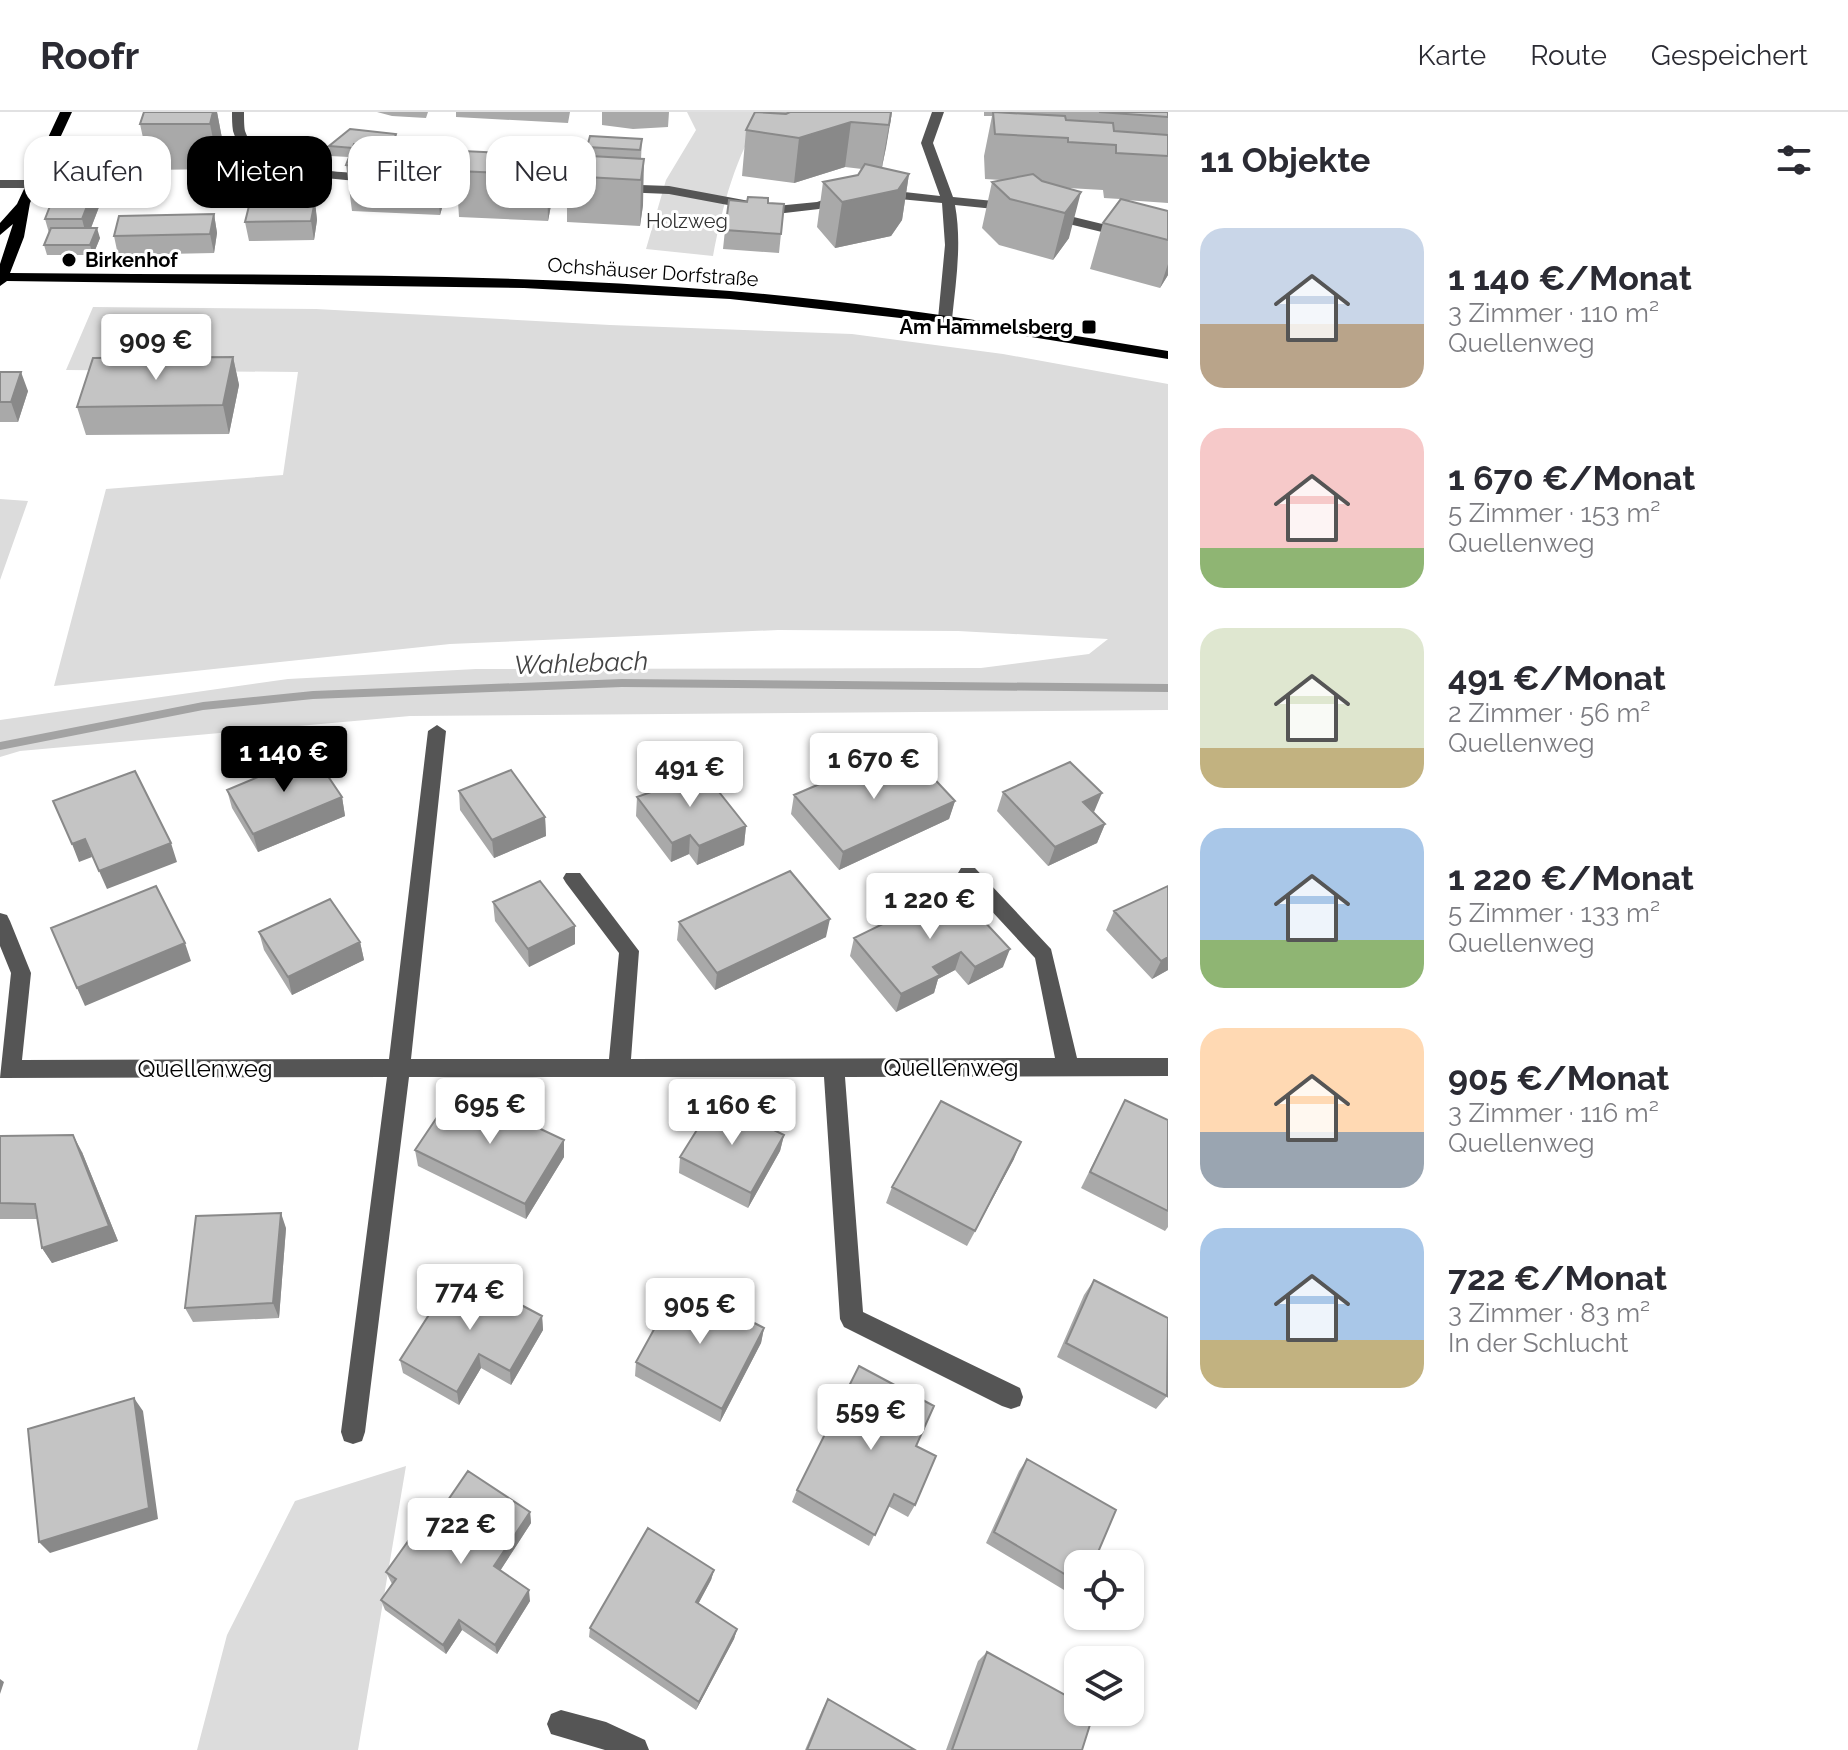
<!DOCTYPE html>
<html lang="de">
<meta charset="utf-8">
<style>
:root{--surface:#fff;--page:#f7f7f7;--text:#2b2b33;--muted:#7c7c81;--line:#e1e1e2;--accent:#000}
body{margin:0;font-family:Raleway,sans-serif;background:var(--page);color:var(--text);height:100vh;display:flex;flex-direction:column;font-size:30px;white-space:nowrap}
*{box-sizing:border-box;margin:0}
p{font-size:26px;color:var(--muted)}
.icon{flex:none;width:44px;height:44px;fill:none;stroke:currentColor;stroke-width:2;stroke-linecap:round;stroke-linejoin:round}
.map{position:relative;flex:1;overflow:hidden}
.sheet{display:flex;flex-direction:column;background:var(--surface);width:680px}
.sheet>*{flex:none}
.banner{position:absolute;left:24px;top:24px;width:760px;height:72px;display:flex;gap:16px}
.tools{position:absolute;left:1064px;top:1438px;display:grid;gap:16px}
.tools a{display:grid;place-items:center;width:80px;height:80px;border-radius:16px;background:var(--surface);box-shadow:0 2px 6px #0004;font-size:40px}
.price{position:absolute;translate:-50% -68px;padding:0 18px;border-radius:8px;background:#fff;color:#222;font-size:26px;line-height:52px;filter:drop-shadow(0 2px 4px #0008)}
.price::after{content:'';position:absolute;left:50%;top:48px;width:24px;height:18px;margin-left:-12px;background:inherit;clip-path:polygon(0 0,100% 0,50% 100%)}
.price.active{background:var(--accent);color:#fff}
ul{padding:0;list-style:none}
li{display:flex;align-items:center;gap:24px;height:200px;padding:0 32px}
li span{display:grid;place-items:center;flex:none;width:224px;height:160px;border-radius:24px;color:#555}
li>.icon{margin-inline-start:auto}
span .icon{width:96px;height:96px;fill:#fffc;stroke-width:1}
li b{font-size:34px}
h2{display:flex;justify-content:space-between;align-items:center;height:96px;padding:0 32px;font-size:34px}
.chip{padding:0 28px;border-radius:24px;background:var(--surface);box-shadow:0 2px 6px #0004;font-size:28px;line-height:72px}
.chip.active{background:var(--accent);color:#fff}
header{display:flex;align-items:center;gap:48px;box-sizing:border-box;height:112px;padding:0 40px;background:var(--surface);border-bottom:2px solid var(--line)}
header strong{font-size:38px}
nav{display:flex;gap:44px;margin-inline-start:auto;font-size:28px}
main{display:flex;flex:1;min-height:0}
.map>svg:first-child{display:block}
.green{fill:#dcdcdc}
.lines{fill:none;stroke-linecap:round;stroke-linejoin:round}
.stream{fill:#a3a3a3;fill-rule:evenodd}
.minor{fill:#555;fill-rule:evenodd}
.major{fill:#000;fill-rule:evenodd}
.wall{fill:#a9a9a9}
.shaded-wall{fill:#898989}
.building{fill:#c4c4c4;stroke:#898989;stroke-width:2}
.poi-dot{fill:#000;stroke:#fff;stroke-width:3}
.labels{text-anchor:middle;stroke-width:6;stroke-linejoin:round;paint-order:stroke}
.far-park-label{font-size:20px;fill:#333;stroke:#fff}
.far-poi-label{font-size:20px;font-weight:bold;fill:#000;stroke:#fff;text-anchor:start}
.far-street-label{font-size:20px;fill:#000;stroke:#fff}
.street-label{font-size:24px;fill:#000;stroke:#fff}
.water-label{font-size:26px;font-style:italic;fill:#444;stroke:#fff}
</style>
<header>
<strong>Roofr</strong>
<nav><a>Karte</a><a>Route</a><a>Gespeichert</a></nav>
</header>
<main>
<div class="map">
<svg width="1168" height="1638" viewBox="0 0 1168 1638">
<rect width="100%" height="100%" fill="#fff"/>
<path class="green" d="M687,0H764C735,45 723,92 713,144L646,137L666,68L696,18Z
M93,195L316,197L610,213L852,222L1003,242L1168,272V598L410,604L20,639L0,645V608L288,567L476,557L981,556L1089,542L1108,527L958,519L778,518L450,532L54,574L106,377L283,363L298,260L66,258Z
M0,387L28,389L0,468Z
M406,1354L358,1638H197L227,1523L295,1389Z"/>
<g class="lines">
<path class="stream" d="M622,567L1168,572V580L622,575L313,587L203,598L0,638V630L203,590L313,579Z"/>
<path class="minor" d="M232,0H244C244,6 244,14 245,19C257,58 339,60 372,62L378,66L372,70C334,67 246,64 233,19C232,13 232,6 232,0Z
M932,0H944L933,31L953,85L1014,91L1020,95L1014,99L955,93C962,131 956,169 952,207L945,211L938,207L945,133L942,91L878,85L872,81L878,77L940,84L921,31Z
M420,63L484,66L490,70L484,74L416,70L414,67Z
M0,68H33L39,72L33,76H0Z
M528,69L669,74L776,94L817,90L843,81L849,85L819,97L776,102L669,82L524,76V70Z
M1049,99L1168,128V136L1044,106L1043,103Z
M437,613L446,619L411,947H609L619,841L566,771L563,766L566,761H580L639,839L631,947L1055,946L1035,846L961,766L958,761L961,756H975L1051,837L1077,946H1168V964L845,965L863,1200L1020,1276L1023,1285L1020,1294L1011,1297L1002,1294L844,1215L840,1207L824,965H409L365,1320L362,1329L353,1332L344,1329L341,1320L387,965L0,966L11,861L0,834V801L7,803L10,809L31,861L22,948L389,947L428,619Z
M561,1598L606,1610L645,1628L649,1638H605L551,1622L547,1612L551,1602Z"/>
<path class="major" d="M60,0H72L30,91L24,125L10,161C250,164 491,159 730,179C877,191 1023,215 1168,239V247L945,211L730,187L524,176L7,169L0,174V152L13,112L0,123V111L17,92Z"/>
</g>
<path class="wall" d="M144,0H217L224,37L219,57L150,58L140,12Z
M377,0H428L426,6L392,4Z
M456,0H570L568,11L456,5Z
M602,0H669L668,15L633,17L602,13Z
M755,0H898H892L882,56L909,62L902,108L891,124L835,136L817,115L823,70L858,63L862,57L845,55L794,71L742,64L746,18Z
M984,0H1168V91L1125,88L1168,99V163L1160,176L1090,157L1103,111L1120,87L1104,86L1103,78L1068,76L1069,126L1053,148L999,133L982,116L992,70L1001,68L985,67L984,44L992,4H984Z
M396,22V34L442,36L446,82L440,103L352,99L346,53L349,45L330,44L329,34Z
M316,27L322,72L319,92H315L317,108L314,128L249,129L245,110L260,90L253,47Z
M642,27L641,47L643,93L640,114L567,110V64L587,44V35Z
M551,43L552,88L548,109L459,105L456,59Z
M768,91L784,92L779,141L723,137L725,118Z
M99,95L91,116L100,126L93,143H47L44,133L49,121L45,107Z
M214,102L217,121L214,141L118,143L114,124Z
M233,245L239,273L229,322L86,323L77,295Z
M0,260L28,279L18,310H0Z
M704,673L746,714L744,733L697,753L689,742L671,750L636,704L637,685L646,682L647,674Z
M227,678L342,685L345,704L258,740L232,696Z
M459,679L545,705L546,724L494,746L460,698Z
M1003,680L1105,712L1097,731L1048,754L997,699Z
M794,683L955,689L949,707L839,758L791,702Z
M1168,774V858L1152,867L1106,818L1114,799Z
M954,777L1003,855L968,873L955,858L938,867L934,881L896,900L850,844L854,826Z
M493,790L575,814V832L529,855L495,809Z
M679,810L826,825L715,878L677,828Z
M259,820L360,830L364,848L292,883L264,838Z
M1125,988L1168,1008V1115L1165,1119L1081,1076Z
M784,1023L780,1039L748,1096L679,1061L680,1045Z
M0,1025L82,1040L118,1129L52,1151L42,1136L37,1107H0Z
M415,1038L564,1045L526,1107L418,1054Z
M1014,1047L967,1134L886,1091L892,1075Z
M286,1116L279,1206L193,1210L185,1196Z
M1094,1168L1167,1284L1156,1297L1057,1245L1084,1183Z
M542,1204L543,1218L511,1273L481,1256L459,1293L403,1261L400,1248Z
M764,1216L761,1231L720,1310L635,1264L636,1250Z
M916,1334L915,1393L908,1405L888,1394L869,1434L792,1390L797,1378Z
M1027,1347L1078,1452V1480L1074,1484L986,1431L1019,1359Z
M530,1400L531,1411L500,1459L530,1489L497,1542L462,1518L446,1542L385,1498L381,1488L392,1472L386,1460L424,1423Z
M714,1458L711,1468L698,1492L737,1517L734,1527L696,1598L589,1525L590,1516Z
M987,1540L1082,1638H946L978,1549Z
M828,1587L915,1638H805L823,1596Z"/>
<path class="shaded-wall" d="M213,0H217L224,37L219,57L210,12Z
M892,0L886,36L881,59L889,13Z
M851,10L845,55L794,71L799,26Z
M396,22L397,32L391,48L390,38Z
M316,27L322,72L319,92L312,46Z
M442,36L446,82L440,103L436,57Z
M551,43L552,88L548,109L547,63Z
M644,47L643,93L640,114L641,68Z
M909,62L902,108L891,124L835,136L842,90Z
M94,76L99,95L87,126L82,107Z
M1081,80L1069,126L1053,148L1065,101Z
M315,89L317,108L314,128L311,109Z
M214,102L217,121L214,141L210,122Z
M97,116L100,126L93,143L90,133Z
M1168,152V163L1160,176Z
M233,245L239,273L229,322L223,293Z
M21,260L28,279L18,310L11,290Z
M1102,681L1094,700L1083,690Z
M342,685L345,704L258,740L253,722Z
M955,689L949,707L839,758L843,740Z
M545,705L546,724L494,746L492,728Z
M1105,712L1097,731L1048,754L1055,735Z
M746,714L744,733L697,753L699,734Z
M690,723L689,742L671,750L672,731Z
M85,727L92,745L79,750L72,732Z
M171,731L177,750L107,777L99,759Z
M830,807L826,825L715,878L717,861Z
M575,814V832L529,855L528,837Z
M360,830L364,848L292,883L288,865Z
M185,831L191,849L85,894L77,876Z
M1010,837L1003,855L968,873L975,855Z
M961,840L955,858L938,867L934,881L896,900L901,882L933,855Z
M1168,845V858L1152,867L1161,849Z
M73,1023L82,1040L118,1129L52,1151L42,1136Z
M784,1023L780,1039L748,1096L751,1081Z
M564,1028V1045L526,1107L525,1092Z
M1021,1030L1014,1047L967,1134L975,1119Z
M281,1101L286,1116L279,1206L273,1191Z
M542,1204L543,1218L511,1273L510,1259Z
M764,1216L761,1231L720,1310L722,1297Z
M479,1242L481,1256L459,1293L457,1280Z
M134,1286L143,1299L158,1407L50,1441L39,1430Z
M530,1400L531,1411L496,1465L494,1454Z
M714,1458L711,1468L694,1500L696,1490Z
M529,1478L530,1489L497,1542L495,1533Z
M459,1508L462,1518L446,1542L443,1533Z
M737,1517L734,1527L696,1598L699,1590Z
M0,1567L4,1570L0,1582Z"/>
<path class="building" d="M144,0H213L210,12H140Z
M755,0L786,2L790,0H891L889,13L851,10L799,26L746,18Z
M993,0L1065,4L1066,8L1113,11L1114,19L1168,23V44L1116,41V33L1068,30V26L995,22Z
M1099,0H1168V5Z
M350,17L396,22L392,34L354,32L353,36L329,34Z
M590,24L642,27L640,38L587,35Z
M258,27H316L312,46L253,47Z
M354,32L442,36L436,57L346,53Z
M462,39L551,43L547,63L456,59Z
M572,43L644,47L641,68L567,64Z
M865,52L909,62L898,78L842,90L823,70L858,63Z
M1033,62L1042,69L1081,80L1065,101L1010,87L992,70Z
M57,76H94L82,107H45Z
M748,85L768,86V91L784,92L781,122L725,118L729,88L747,90Z
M1121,87L1168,99V128L1103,111Z
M315,89L311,109L245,110L250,90Z
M214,102L210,122L114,124L119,104Z
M51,116H97L90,133H44Z
M233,245L223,293L77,295L93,246Z
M0,260H21L11,290H0Z
M313,642L342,685L253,722L227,678Z
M911,642L955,689L843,740L794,683L852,658L858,665Z
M1070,650L1102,681L1083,690L1105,712L1055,735L1003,680Z
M691,656L704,673L711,670L746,714L699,734L690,723L672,731L637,685L651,680L647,674Z
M511,658L545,705L492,728L459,679Z
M135,659L171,731L99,759L85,727L72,732L53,689Z
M790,759L830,807L717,861L679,810Z
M540,769L575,814L528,837L493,790Z
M156,774L185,831L77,876L51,816Z
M1168,774V845L1161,849L1114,799Z
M954,777L1010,837L975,855L961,840L933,855L940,863L901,882L854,826Z
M330,787L360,830L288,865L259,820Z
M456,977L564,1028L525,1092L415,1038Z
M1125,988L1168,1008V1099L1090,1060Z
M715,989L784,1023L751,1081L680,1045Z
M941,989L1021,1030L975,1119L892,1075Z
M73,1023L109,1114L42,1136L35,1092L0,1091V1024Z
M281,1101L273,1191L185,1196L196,1104Z
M457,1159L542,1204L510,1259L479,1242L457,1280L400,1248Z
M1094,1168L1168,1206L1167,1284L1066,1231Z
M679,1172L764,1216L722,1297L636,1250Z
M859,1254L934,1294L916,1334L936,1344L915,1393L894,1382L875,1423L797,1378Z
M134,1286L149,1396L39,1430L28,1317Z
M1027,1347L1116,1398L1093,1452H1078V1470L994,1420Z
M468,1359L530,1400L494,1454L529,1478L495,1533L459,1508L443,1533L381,1488L396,1467L386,1460L416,1418L424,1423Z
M648,1416L714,1458L696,1490L737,1517L699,1590L590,1516Z
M987,1540L1078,1590V1600H1094L1082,1638H952Z
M828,1587L915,1638H807Z"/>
<g class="poi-dot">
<circle cx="69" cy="148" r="8"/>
<rect x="1081" y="207" width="16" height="16" rx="4"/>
</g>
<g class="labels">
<g class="far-park-label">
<text x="687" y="116">Holzweg</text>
</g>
<g class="far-poi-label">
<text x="85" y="155">Birkenhof</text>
<text x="1073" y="222" text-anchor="end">Am Hammelsberg</text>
</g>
<g class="far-street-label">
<text transform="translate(653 160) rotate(4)" y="7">Ochshäuser Dorfstraße</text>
</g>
<g class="street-label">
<text x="951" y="964">Quellenweg</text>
<text x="205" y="965">Quellenweg</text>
</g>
<g class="water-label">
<text transform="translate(581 551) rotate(-2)" y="9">Wahlebach</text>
</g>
</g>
</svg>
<div class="tools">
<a><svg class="icon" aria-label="locate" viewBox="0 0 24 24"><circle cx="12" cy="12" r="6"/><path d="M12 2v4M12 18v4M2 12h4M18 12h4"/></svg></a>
<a><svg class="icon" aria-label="layers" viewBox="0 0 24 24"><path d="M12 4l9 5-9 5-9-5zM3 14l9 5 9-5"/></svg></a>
</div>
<b class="price" style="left:156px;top:270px">909 €</b>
<b class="price active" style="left:284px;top:682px">1 140 €</b>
<b class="price" style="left:874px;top:689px">1 670 €</b>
<b class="price" style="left:690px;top:697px">491 €</b>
<b class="price" style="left:930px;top:829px">1 220 €</b>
<b class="price" style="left:490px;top:1034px">695 €</b>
<b class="price" style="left:732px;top:1035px">1 160 €</b>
<b class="price" style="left:470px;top:1220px">774 €</b>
<b class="price" style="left:700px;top:1234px">905 €</b>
<b class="price" style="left:871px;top:1340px">559 €</b>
<b class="price" style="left:461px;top:1454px">722 €</b>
<div class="banner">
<a class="chip">Kaufen</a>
<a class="chip active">Mieten</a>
<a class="chip">Filter</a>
<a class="chip">Neu</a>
</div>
</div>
<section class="sheet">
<h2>11 Objekte<svg class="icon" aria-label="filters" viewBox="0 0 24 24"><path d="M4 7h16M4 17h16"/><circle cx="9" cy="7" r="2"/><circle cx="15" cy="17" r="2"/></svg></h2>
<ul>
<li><span style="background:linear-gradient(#c9d6e8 60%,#b9a48a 0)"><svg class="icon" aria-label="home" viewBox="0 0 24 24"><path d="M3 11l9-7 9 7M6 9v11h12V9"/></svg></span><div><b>1 140 €/Monat</b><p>3 Zimmer · 110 m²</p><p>Quellenweg</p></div></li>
<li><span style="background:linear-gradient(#f6c9c9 75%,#8fb573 0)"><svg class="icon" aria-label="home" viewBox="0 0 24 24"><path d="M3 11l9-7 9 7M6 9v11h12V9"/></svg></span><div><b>1 670 €/Monat</b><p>5 Zimmer · 153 m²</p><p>Quellenweg</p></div></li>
<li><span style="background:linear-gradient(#dfe7d0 75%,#c2b280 0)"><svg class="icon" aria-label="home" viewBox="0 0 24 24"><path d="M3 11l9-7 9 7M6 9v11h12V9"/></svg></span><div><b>491 €/Monat</b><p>2 Zimmer · 56 m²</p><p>Quellenweg</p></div></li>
<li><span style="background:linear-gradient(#a9c7e8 70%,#8fb573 0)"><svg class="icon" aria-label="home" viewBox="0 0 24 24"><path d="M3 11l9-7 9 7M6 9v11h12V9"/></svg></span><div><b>1 220 €/Monat</b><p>5 Zimmer · 133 m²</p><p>Quellenweg</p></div></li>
<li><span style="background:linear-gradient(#ffd9b3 65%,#9aa5b1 0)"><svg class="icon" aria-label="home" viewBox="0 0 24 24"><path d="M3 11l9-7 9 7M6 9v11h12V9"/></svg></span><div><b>905 €/Monat</b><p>3 Zimmer · 116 m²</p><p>Quellenweg</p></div></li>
<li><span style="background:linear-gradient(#a9c7e8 70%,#c2b280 0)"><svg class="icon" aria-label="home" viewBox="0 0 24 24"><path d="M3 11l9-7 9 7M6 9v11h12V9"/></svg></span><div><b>722 €/Monat</b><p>3 Zimmer · 83 m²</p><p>In der Schlucht</p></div></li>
</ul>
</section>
</main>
